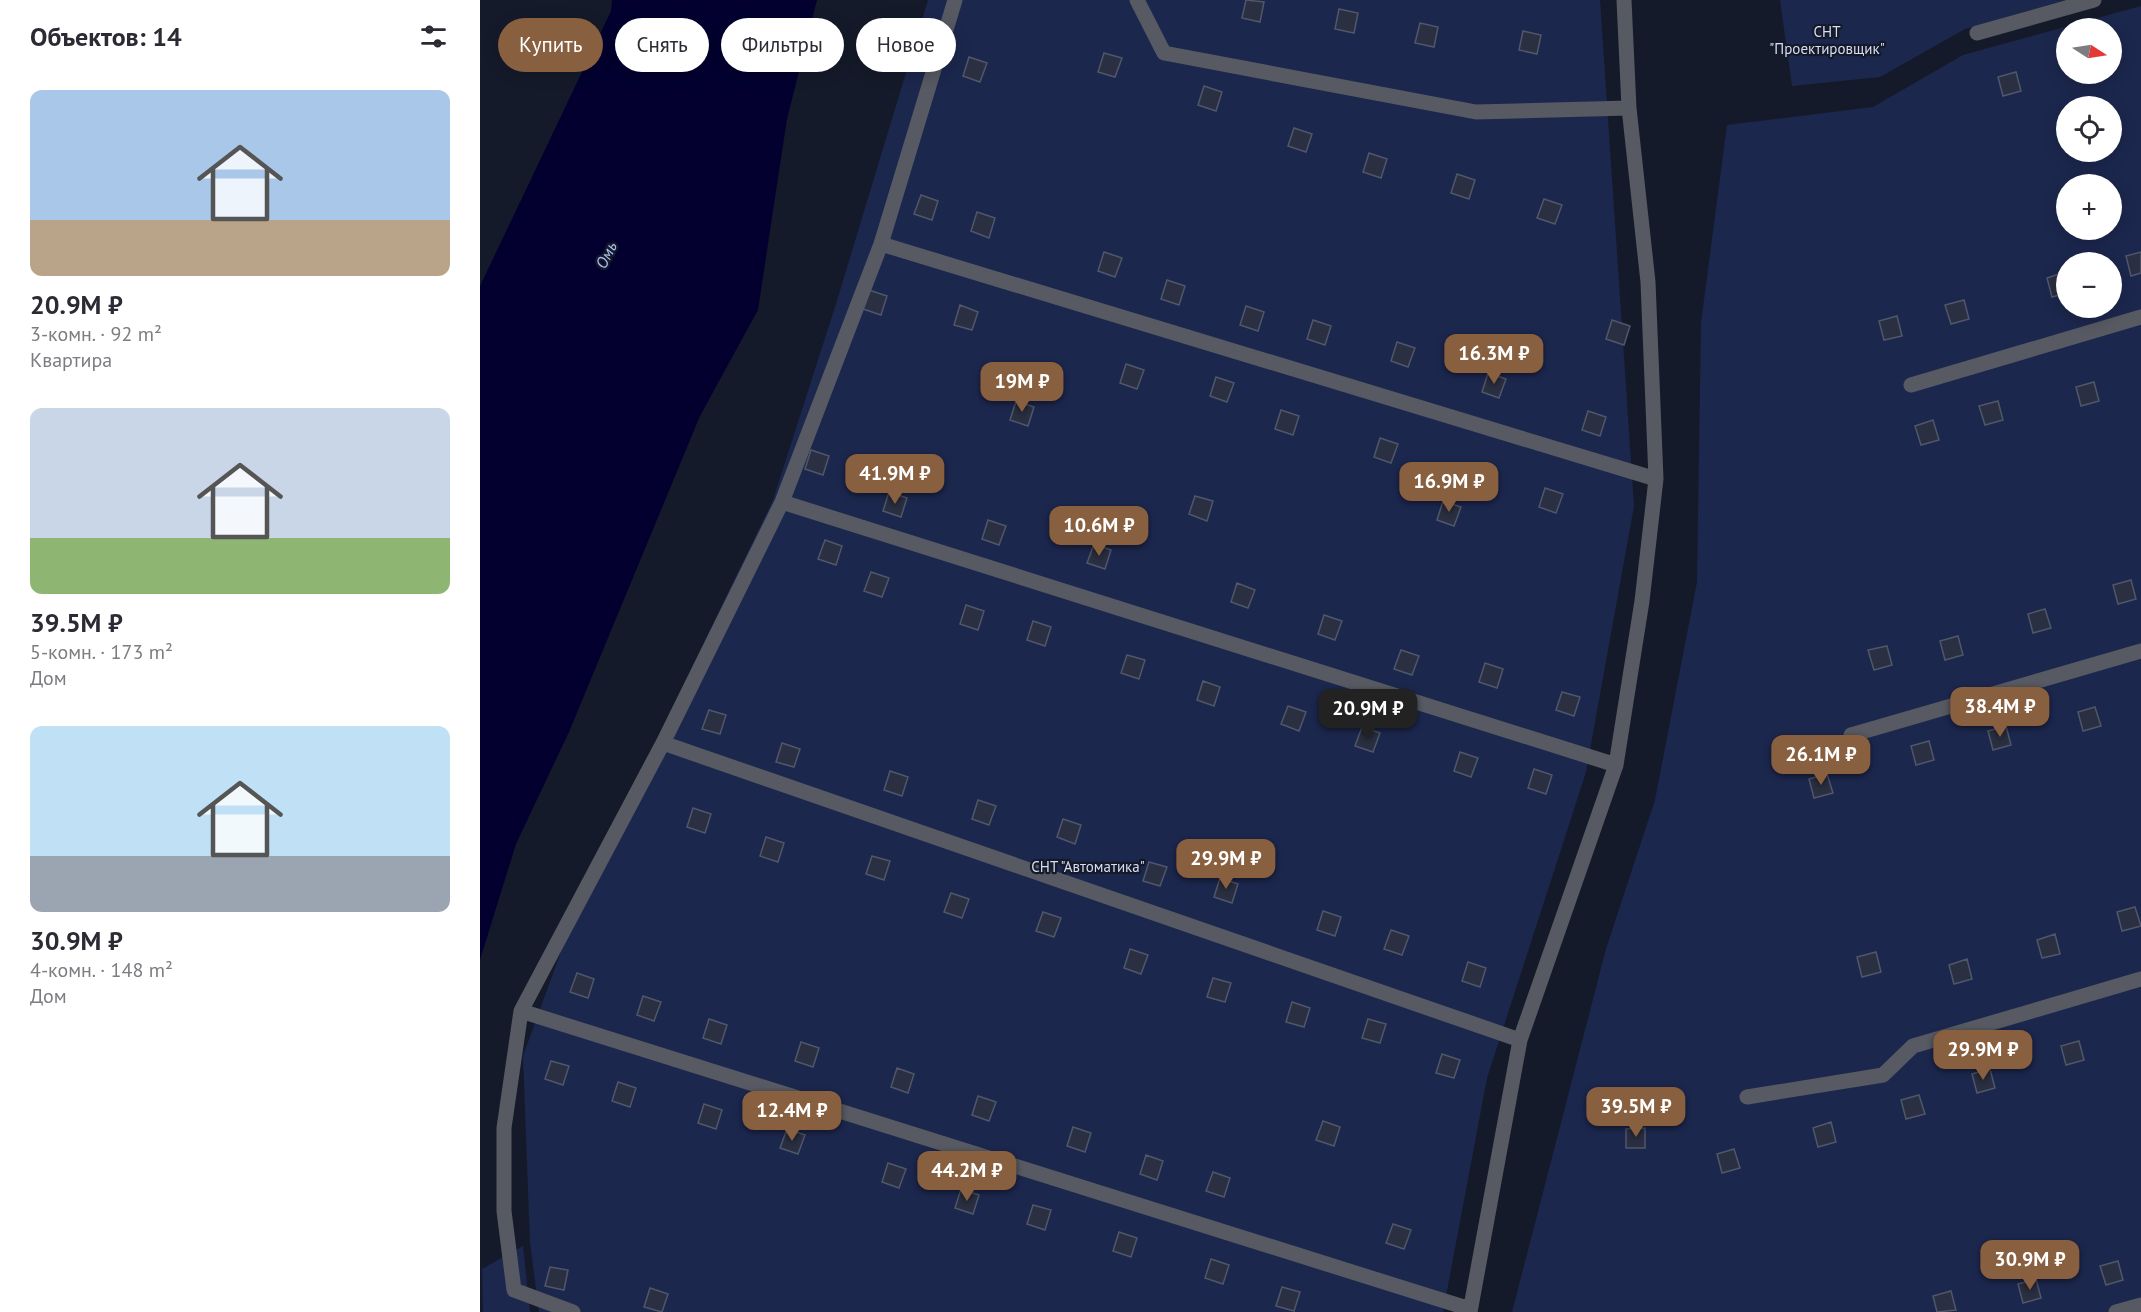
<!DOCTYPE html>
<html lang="ru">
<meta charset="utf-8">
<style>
:root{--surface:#fff;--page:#f2f2f3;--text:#2b2b33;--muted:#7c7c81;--accent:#885f3f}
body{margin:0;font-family:"PT Sans",sans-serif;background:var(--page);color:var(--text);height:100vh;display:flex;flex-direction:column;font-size:22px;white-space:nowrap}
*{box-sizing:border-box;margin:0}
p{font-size:20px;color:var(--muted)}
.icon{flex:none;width:33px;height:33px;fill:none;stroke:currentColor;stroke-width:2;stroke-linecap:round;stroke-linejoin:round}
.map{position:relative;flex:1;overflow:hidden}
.sheet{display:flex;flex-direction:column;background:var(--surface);width:480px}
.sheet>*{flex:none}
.guide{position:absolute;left:18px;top:18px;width:570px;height:54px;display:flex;gap:12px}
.needle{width:39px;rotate:102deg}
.tools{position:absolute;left:1576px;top:18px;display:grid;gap:12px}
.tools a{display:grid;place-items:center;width:66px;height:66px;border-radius:50%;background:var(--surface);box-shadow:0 3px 15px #0003;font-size:30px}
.price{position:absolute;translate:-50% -51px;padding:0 14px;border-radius:12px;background:var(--accent);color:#fff;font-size:20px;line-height:39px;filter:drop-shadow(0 2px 3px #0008)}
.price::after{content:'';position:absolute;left:50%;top:36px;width:18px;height:14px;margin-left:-9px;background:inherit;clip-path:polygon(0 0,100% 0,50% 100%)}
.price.selected{background:#222;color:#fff}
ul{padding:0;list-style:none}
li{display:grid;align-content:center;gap:12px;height:318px;padding:0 30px}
li span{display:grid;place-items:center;height:186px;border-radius:12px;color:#555}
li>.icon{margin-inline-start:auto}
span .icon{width:108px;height:108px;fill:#fffc;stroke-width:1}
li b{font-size:26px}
h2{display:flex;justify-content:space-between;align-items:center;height:72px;padding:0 30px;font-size:26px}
.pill{padding:0 21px;border-radius:27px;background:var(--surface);box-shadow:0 3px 15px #0003;font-size:21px;line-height:54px}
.pill.selected{background:var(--accent);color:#fff}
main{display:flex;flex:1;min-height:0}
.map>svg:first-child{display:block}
.green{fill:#1c274e;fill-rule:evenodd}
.water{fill:#03002f}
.building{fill:#2a2f41;stroke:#50576a;stroke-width:1.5}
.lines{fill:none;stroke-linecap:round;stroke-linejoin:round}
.minor{stroke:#575a62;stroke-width:15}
.labels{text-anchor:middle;stroke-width:4.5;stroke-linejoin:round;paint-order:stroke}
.park-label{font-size:15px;fill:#d8def0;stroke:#151a2a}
.water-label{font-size:16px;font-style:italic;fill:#b0c2f5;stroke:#151a2a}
</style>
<main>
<section class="sheet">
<h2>Объектов: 14<svg class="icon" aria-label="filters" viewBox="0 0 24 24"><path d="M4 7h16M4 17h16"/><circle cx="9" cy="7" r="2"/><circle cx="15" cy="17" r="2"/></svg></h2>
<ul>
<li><span style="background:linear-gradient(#a9c7e8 70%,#b9a48a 0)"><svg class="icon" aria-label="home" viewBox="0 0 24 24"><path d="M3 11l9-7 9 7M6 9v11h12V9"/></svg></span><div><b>20.9M ₽</b><p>3-комн. · 92 m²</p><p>Квартира</p></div></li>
<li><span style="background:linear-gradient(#c9d6e8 70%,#8fb573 0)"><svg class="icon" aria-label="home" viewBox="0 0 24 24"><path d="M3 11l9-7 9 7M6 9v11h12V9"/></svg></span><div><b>39.5M ₽</b><p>5-комн. · 173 m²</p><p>Дом</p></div></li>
<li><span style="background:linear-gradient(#bfe0f5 70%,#9aa5b1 0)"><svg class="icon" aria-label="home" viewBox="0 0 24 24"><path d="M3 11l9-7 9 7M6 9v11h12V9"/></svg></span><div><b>30.9M ₽</b><p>4-комн. · 148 m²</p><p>Дом</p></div></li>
</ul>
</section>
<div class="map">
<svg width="1661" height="1312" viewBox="0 0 1661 1312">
<rect width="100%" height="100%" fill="#151a2a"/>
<path class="green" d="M448,0H1120L1154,506L1106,772L1007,1078L963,1312H59L50,1242L43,1056L102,894L293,500L356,304Z
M1300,0H1586L1485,29L1400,77L1312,86Z
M1661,6V1312H1032L1126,949L1175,800L1217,582L1221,323L1247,125L1393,107L1483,55ZM1587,28H1632V74H1587ZM1587,106H1632V152H1587ZM1587,184H1632V230H1587ZM1587,262H1632V308H1587Z
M43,1246L50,1312H3L2,1269Z"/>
<path class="water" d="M132,0H337L307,119L278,310L220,416L89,732L36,844L0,960V286L131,11Z"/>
<path class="building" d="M766,0L784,2L780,22L762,18Z
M859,9L878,13L874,33L855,29Z
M940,23L958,27L954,47L935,43Z
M1043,31L1061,35L1057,54L1039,50Z
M624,53L642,58L635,77L618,72Z
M489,57L507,63L500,82L483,76Z
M1536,72L1541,91L1523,96L1518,77Z
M724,86L742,92L736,111L718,105Z
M814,128L832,134L826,152L808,146Z
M889,153L907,159L901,178L883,172Z
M977,174L995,180L989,199L971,193Z
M441,195L458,201L452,220L434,214Z
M1064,199L1082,205L1075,224L1057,218Z
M497,212L515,218L509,238L491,231Z
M624,252L642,258L635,277L618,271Z
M1661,252V273L1651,276L1646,256Z
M1585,272L1587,293L1572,297L1567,278Z
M687,280L705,286L699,305L681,299Z
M389,290L407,296L401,315L383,309Z
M1484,300L1489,319L1471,324L1465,305Z
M480,305L498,312L492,330L474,325Z
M766,306L784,312L778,331L760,325Z
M1417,316L1422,336L1404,340L1399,321Z
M833,320L851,326L845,345L827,339Z
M1132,320L1150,326L1144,345L1126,339Z
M917,342L935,348L928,367L911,361Z
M646,364L664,370L657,389L640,383Z
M1008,373L1026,379L1019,398L1002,392Z
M736,377L754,383L747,402L730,396Z
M1614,382L1619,401L1601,406L1596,387Z
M536,401L554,407L548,426L530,420Z
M1518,401L1523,420L1505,425L1499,406Z
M801,410L819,416L813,435L795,429Z
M1108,411L1126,417L1120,436L1102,430Z
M1453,420L1459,440L1441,445L1435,426Z
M900,438L918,444L911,463L894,457Z
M331,450L349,456L343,475L325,469Z
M1065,488L1083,494L1076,513L1059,507Z
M409,492L427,498L421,517L403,511Z
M715,496L733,501L727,521L709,514Z
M963,501L981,507L974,526L957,520Z
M508,520L526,526L519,545L502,539Z
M345,540L362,546L356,565L338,559Z
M614,544L631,550L625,569L607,563Z
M391,572L409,578L402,597L384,591Z
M1651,580L1656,599L1638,604L1633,585Z
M757,583L775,590L768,608L751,602Z
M486,605L504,611L498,630L480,624Z
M1565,609L1571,628L1553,633L1548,614Z
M844,615L862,621L855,640L838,634Z
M553,621L571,627L565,646L547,640Z
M1478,636L1483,655L1465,660L1460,641Z
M1407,646L1412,665L1394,670L1388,650Z
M921,650L939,656L932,675L914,669Z
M647,655L665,660L659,679L641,673Z
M1005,663L1023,669L1017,688L999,682Z
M723,681L740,687L734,706L717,700Z
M1082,692L1100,697L1094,716L1076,710Z
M808,706L826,712L819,731L801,724Z
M1615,707L1621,726L1603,731L1598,712Z
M229,710L246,715L240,734L222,729Z
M1526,726L1531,745L1513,750L1508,731Z
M882,727L900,733L893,752L875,746Z
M1449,741L1454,760L1436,765L1431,746Z
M302,743L320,749L314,767L296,762Z
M980,752L998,758L991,777L974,771Z
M1054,769L1072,775L1066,794L1048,788Z
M410,771L428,777L422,796L404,790Z
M1347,774L1353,793L1334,798L1329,779Z
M498,800L516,806L509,825L492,819Z
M213,808L231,814L225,833L207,827Z
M583,819L601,825L595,844L577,837Z
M286,837L304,843L298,862L280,856Z
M392,856L410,861L404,880L386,874Z
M669,862L687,867L680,886L663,881Z
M740,878L758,884L752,903L734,897Z
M471,893L489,899L482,918L464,912Z
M1655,907L1661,926L1642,931L1637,912Z
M843,911L861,917L855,936L837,930Z
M563,912L581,918L574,937L556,931Z
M911,930L929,936L922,955L904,949Z
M1575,934L1580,954L1562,958L1557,940Z
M650,949L668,955L661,974L644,968Z
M1396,952L1401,972L1382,977L1377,957Z
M1487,959L1492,979L1474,984L1469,965Z
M988,962L1006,968L1000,987L982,981Z
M97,973L114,979L108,998L90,992Z
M733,978L751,983L745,1002L727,997Z
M163,996L181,1002L174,1021L157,1015Z
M812,1002L830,1008L824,1027L806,1022Z
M229,1019L247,1025L241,1044L223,1038Z
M888,1019L906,1024L900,1043L882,1038Z
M1599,1041L1604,1060L1586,1065L1581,1046Z
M321,1042L339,1048L333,1067L315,1061Z
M962,1054L980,1060L974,1078L956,1073Z
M71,1061L89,1066L83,1085L65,1079Z
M417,1068L434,1074L428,1093L411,1087Z
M1510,1069L1515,1088L1497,1093L1492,1074Z
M138,1082L156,1088L150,1107L132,1101Z
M1439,1095L1445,1114L1426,1119L1421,1100Z
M498,1096L516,1102L509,1121L492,1115Z
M224,1104L242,1110L236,1129L218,1123Z
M843,1121L860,1127L854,1146L836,1140Z
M1351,1122L1356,1142L1338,1147L1333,1128Z
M593,1127L611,1133L605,1152L587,1146Z
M1165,1128V1148H1146V1129Z
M307,1129L325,1135L318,1154L300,1148Z
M1254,1149L1260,1168L1242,1173L1237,1154Z
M666,1155L683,1161L677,1180L660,1174Z
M408,1163L426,1169L419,1188L402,1182Z
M733,1172L750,1178L744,1197L726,1191Z
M481,1189L499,1195L493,1214L475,1208Z
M553,1205L571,1210L565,1230L547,1224Z
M913,1224L931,1230L924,1249L906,1243Z
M639,1232L657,1238L651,1257L633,1251Z
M731,1259L749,1265L743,1284L725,1278Z
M1638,1261L1643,1280L1626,1285L1620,1266Z
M70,1267L88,1270L84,1290L65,1286Z
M1556,1279L1561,1298L1543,1303L1538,1284Z
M802,1287L820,1292L814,1311L796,1306Z
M170,1288L188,1294L182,1312L164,1307Z
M1471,1291L1476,1310L1457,1312L1453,1296Z"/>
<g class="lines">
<path class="minor" d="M657,0L684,53L996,112L1149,108
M1497,33L1614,0
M401,244L1176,479
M1431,385L1661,317
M302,502L1136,765
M1371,735L1661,651
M183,743L1040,1040
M41,1011L990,1309
M1267,1097L1403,1075L1433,1046L1661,979
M93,1312L34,1290L24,1211V1128L41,1011L183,743L302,502L401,244L475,0
M990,1312L1040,1040L1136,765L1162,601L1176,479L1168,282L1149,108L1144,0
M1636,1312L1661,1305"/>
</g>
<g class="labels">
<g class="park-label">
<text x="1347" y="37">СНТ<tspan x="1347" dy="17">"Проектировщик"</tspan></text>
<text x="608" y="872">СНТ "Автоматика"</text>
</g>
<g class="water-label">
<text transform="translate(126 255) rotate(-63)" y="6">Омь</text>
</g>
</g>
</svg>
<div class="tools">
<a><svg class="needle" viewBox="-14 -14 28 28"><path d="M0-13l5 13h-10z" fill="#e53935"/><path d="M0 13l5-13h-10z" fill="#7c7c81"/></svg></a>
<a><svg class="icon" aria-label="locate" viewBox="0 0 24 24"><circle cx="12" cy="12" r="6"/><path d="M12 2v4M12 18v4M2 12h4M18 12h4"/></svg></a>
<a>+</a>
<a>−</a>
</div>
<b class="price" style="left:1014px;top:385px">16.3M ₽</b>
<b class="price" style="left:542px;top:413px">19M ₽</b>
<b class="price" style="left:415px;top:505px">41.9M ₽</b>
<b class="price" style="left:969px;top:513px">16.9M ₽</b>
<b class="price" style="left:619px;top:557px">10.6M ₽</b>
<b class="price" style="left:1520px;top:738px">38.4M ₽</b>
<b class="price selected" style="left:888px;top:740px">20.9M ₽</b>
<b class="price" style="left:1341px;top:786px">26.1M ₽</b>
<b class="price" style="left:746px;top:890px">29.9M ₽</b>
<b class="price" style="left:1503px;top:1081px">29.9M ₽</b>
<b class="price" style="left:1156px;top:1138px">39.5M ₽</b>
<b class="price" style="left:312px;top:1142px">12.4M ₽</b>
<b class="price" style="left:487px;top:1202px">44.2M ₽</b>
<b class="price" style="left:1550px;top:1291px">30.9M ₽</b>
<div class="guide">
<a class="pill selected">Купить</a>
<a class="pill">Снять</a>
<a class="pill">Фильтры</a>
<a class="pill">Новое</a>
</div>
</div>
</main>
